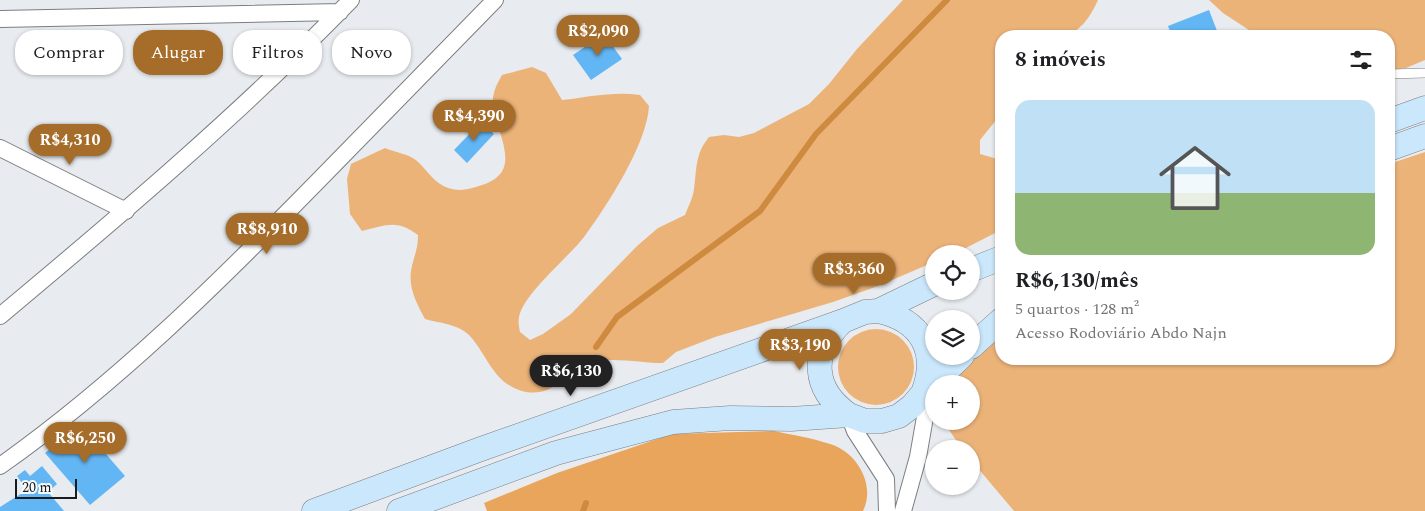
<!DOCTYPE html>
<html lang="pt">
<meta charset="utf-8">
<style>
:root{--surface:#fff;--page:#f6f6f6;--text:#202124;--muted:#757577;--line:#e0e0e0;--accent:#a56c2a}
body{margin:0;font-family:Spectral,serif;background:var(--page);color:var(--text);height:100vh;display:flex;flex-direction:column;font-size:19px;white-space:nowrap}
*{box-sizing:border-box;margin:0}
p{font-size:16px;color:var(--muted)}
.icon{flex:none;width:28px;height:28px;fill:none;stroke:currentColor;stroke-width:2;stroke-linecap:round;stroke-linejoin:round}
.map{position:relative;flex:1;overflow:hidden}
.drawer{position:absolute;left:995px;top:30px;width:400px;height:335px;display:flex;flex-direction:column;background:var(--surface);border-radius:20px;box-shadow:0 1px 4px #0004}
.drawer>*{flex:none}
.hud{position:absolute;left:15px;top:30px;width:475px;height:45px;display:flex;gap:10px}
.controls{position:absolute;left:925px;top:245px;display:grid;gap:10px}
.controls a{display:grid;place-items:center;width:55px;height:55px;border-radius:50%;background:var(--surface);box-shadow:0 1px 4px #0004;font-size:25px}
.scale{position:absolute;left:15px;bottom:12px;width:62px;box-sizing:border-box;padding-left:5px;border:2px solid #191b1c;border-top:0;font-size:14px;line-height:18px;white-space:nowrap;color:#191b1c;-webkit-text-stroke:4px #f5f9fc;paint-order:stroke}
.price{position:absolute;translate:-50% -42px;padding:0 11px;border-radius:18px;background:var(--accent);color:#fff;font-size:16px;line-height:32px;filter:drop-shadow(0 1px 2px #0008)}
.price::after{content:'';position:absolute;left:50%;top:30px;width:15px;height:11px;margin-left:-8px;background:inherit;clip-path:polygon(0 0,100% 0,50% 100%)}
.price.on{background:#222;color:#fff}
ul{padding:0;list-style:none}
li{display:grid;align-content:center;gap:10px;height:265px;padding:0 20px}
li+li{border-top:1px solid var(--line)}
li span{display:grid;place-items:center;height:155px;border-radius:15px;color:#555}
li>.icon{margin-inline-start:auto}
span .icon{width:90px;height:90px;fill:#fffc;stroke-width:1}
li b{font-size:21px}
h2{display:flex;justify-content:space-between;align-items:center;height:60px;padding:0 20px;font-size:21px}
.tag{padding:0 18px;border-radius:20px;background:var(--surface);box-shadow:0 1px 4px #0004;font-size:18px;line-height:45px}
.tag.on{background:var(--accent);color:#fff}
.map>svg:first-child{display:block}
.green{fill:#ecb379}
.forest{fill:#e9a55b}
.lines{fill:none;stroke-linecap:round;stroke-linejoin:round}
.stream{stroke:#ce8b40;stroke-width:6}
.building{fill:#63b6f4}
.service-casing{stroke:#7b7e81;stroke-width:10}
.minor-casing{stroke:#7b7e81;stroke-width:18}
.secondary-casing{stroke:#7b7e81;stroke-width:25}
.service{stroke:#fff;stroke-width:9}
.minor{stroke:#fff;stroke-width:16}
.secondary{stroke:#cae7fb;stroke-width:24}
</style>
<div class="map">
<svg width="1425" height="511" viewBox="0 0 1425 511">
<rect width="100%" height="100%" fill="#e8ebef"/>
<path class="green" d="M903,0H1098C1091,15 1082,31 1064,36C1053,39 1015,36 1001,36V114L980,140V154L1001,160V230L954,254H934V262L878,286L833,302L715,337L676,352L663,363C643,363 608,356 591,363C567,374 549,401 519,390C492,381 486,352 468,334C457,324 439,323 425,319C416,302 407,286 412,266C415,253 418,249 418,235C397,219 386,225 362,231L350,214L347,179L351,164L385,148C394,152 409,154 417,161C427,170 434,183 448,188C461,192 469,189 482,185C525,171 496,135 493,104C492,93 497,84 502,75L532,67L546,73L562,100C588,97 614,91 640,95L649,106C647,144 607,206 584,237C568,258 524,293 519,317C518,321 519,327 520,332L530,340L543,334L571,314L637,246L658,228L685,215C688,207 693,198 694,189C697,168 695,154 709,137L724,135L739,137L754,133L809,104L829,84L857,49Z
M1209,0H1425V60L1406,68L1389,71V36H1272L1249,30L1223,13Z
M1425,152V511H1014L971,460V449H962L943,421H971V384H946L1001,328V359H1389V164Z
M838 367a38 38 0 1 1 76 0a38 38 0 1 1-76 0Z"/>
<path class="forest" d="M774,431C793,435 812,438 830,444C857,452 876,485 863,511H487L484,503L557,473L672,434Z"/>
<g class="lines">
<path class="stream" d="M596,347L617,317L760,211L816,134L947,0
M583,511L586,503"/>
</g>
<path class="building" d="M1209,10L1219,36H1172L1168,26Z
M604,34L622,59L591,80L573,55Z
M481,122L494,134L467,163L454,150Z
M80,424L125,476L90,505L45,453Z
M42,466L57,484L48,492L64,511H0V507L27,490L17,476L25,470L30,476Z"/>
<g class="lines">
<g class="service-casing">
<path id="service" d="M1389,74L1425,73"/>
</g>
<g class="minor-casing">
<path id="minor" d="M0,19L340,12
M0,148L126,211
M0,316C121,215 241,113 351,0
M849,415L855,431L886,479L887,511
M0,466C116,384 218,283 318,181C377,121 436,60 495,0
M903,511L918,457L925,417L923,393"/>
</g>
<g class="secondary-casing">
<path id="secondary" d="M1389,121L1425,108
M1389,149L1425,136
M971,270L1001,258
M878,311C921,320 939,351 923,393
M843,321C810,352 812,389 849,415
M971,347L1001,320
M314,511L481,449L843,321L865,312L878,311L934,284
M399,511L556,453L673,422L730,418L791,419L849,415L865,421H882L899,416L912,406L923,393L962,356"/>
</g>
<use href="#service" class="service"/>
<use href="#minor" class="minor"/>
<use href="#secondary" class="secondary"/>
</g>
</svg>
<div class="controls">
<a><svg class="icon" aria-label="locate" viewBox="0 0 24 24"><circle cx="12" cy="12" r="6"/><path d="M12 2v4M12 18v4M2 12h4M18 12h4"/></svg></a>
<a><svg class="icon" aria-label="layers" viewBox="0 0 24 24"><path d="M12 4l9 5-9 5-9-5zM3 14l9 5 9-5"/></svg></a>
<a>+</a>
<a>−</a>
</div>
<div class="scale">20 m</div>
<b class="price" style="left:598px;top:57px">R$2,090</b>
<b class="price" style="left:474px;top:142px">R$4,390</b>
<b class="price" style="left:70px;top:166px">R$4,310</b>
<b class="price" style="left:267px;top:255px">R$8,910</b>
<b class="price" style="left:854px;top:295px">R$3,360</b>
<b class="price" style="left:800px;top:371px">R$3,190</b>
<b class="price on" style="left:571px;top:397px">R$6,130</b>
<b class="price" style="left:85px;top:464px">R$6,250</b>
<div class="hud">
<a class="tag">Comprar</a>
<a class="tag on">Alugar</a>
<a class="tag">Filtros</a>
<a class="tag">Novo</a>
</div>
<section class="drawer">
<h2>8 imóveis<svg class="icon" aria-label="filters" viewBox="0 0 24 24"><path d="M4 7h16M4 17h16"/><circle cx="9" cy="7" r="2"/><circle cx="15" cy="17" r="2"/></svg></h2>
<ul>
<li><span style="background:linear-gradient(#bfe0f5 60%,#8fb573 0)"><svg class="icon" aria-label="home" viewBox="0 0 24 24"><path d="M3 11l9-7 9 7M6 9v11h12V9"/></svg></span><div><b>R$6,130/mês</b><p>5 quartos · 128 m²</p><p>Acesso Rodoviário Abdo Najn</p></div></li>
</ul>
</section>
</div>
